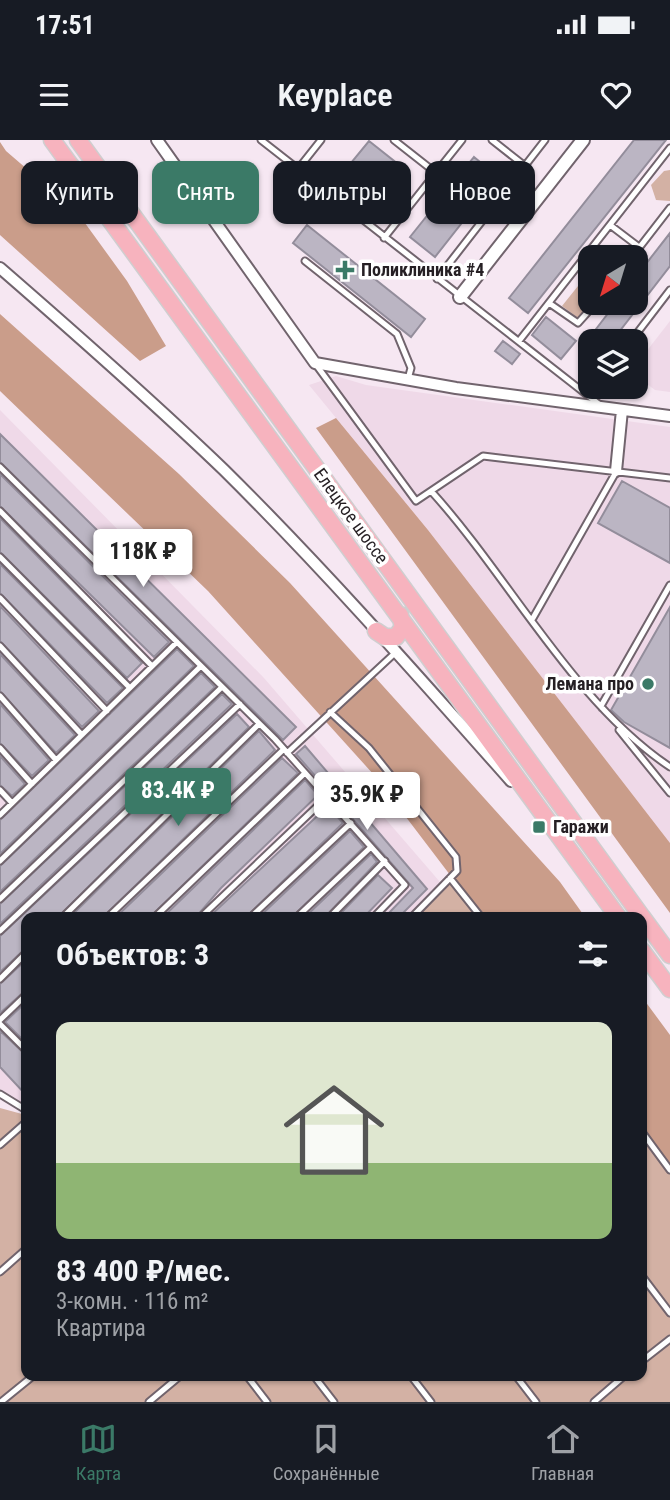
<!DOCTYPE html>
<html lang="ru">
<meta charset="utf-8">
<style>
:root{--surface:#171b24;--page:#242831;--text:#f1f3f6;--muted:#9ea1a6;--line:#363941;--accent:#3b7a67}
body{margin:0;font-family:"Roboto Condensed",sans-serif;background:var(--page);color:var(--text);height:100vh;display:flex;flex-direction:column;font-size:26px;white-space:nowrap}
*{box-sizing:border-box;margin:0}
p{font-size:23px;color:var(--muted)}
.icon{flex:none;width:38px;height:38px;fill:none;stroke:currentColor;stroke-width:2;stroke-linecap:round;stroke-linejoin:round}
.map{position:relative;flex:1;overflow:hidden}
.panel{position:absolute;left:21px;top:772px;width:626px;height:469px;display:flex;flex-direction:column;background:var(--surface);border-radius:14px;box-shadow:0 2px 5px #0004}
.panel>*{flex:none}
.guide{position:absolute;left:21px;top:21px;width:628px;height:63px;display:flex;gap:14px}
.needle{width:46px;rotate:218deg}
.fabs{position:absolute;left:578px;top:105px;display:grid;gap:14px}
.fabs a{display:grid;place-items:center;width:70px;height:70px;border-radius:14px;background:var(--surface);box-shadow:0 2px 5px #0004;font-size:35px}
.price{position:absolute;translate:-50% -60px;padding:0 16px;border-radius:7px;background:#fff;color:#222;font-size:23px;line-height:46px;filter:drop-shadow(0 2px 4px #0008)}
.price::after{content:'';position:absolute;left:50%;top:42px;width:21px;height:16px;margin-left:-10px;background:inherit;clip-path:polygon(0 0,100% 0,50% 100%)}
.price.selected{background:var(--accent);color:#fff}
ul{padding:0;list-style:none}
li{display:grid;align-content:center;gap:14px;height:371px;padding:0 35px}
li span{display:grid;place-items:center;height:217px;border-radius:14px;color:#555}
li>.icon{margin-inline-start:auto}
span .icon{width:126px;height:126px;fill:#fffc;stroke-width:1}
li b{font-size:30px}
h2{display:flex;justify-content:space-between;align-items:center;height:84px;padding:0 35px;font-size:30px}
.chip{padding:0 24px;border-radius:14px;background:var(--surface);box-shadow:0 2px 5px #0004;font-size:24px;line-height:63px}
.chip.selected{background:var(--accent);color:#fff}
.status{display:flex;justify-content:space-between;align-items:center;height:49px;padding:0 35px;background:var(--surface);direction:ltr}
.status svg{height:19px;fill:currentColor}
header{display:flex;justify-content:space-between;align-items:center;height:91px;padding:0 35px;background:var(--surface);font-size:32px;font-weight:600}
.menu{display:flex;justify-content:space-around;align-items:center;height:98px;border-top:2px solid var(--line);background:var(--surface);font-size:19px;color:var(--muted)}
.menu a{display:grid;justify-items:center;gap:4px}
.menu .selected{color:var(--accent)}
.map>svg:first-child{display:block}
.built{fill:#efd9e8}
.green{fill:#d3b1a4}
.forest{fill:#ca9d8a}
.building{fill:#bbb5c3;stroke:#938d9b;stroke-width:2}
.lines{fill:none;stroke-linecap:round;stroke-linejoin:round}
.service-casing{stroke:#71646d;stroke-width:9}
.minor-casing{stroke:#71646d;stroke-width:14}
.tertiary-casing{stroke:#71646d;stroke-width:16}
.primary-casing{stroke:#cfcecf;stroke-width:19}
.service{stroke:#fff;stroke-width:5}
.minor{stroke:#fff;stroke-width:10}
.tertiary{stroke:#fff;stroke-width:12}
.primary{stroke:#f7b3be;stroke-width:16}
.poi-dot{fill:#3b7a67;stroke:#fff;stroke-width:2.5}
.labels{text-anchor:middle;stroke-width:7;stroke-linejoin:round;paint-order:stroke}
.poi-label{font-size:18px;font-weight:bold;fill:#251f23;stroke:#fff;text-anchor:start}
.street-label{font-size:18px;fill:#251f23;stroke:#fff}
</style>
<div class="status"><b>17:51</b><svg viewBox="0 0 49 12"><path d="M0 12V9h3v3zM5 12V6h3v6zM10 12V3h3v9zM15 12V0h3v12zM26 1h20v11H26zM47 4h2v5h-2z"/></svg></div>
<header><svg class="icon" aria-label="menu" viewBox="0 0 24 24"><path d="M4 6h16M4 12h16M4 18h16"/></svg>Keyplace<svg class="icon" aria-label="heart" viewBox="0 0 24 24"><path d="M12 20l-8-8c-3-5 5-10 8-4 3-6 11-1 8 4z"/></svg></header>
<div class="map">
<svg width="670" height="1262" viewBox="0 0 670 1262">
<rect width="100%" height="100%" fill="#f6e7f2"/>
<path class="built" d="M670,181V252L655,250L635,235V226Z
M336,236L366,245L670,287V703L428,390L309,245Z
M0,270L264,538L440,742L406,777H26V965L0,949Z"/>
<path class="green" d="M670,30V61L656,60L651,45L664,31Z
M590,131V162L578,178L562,166Z
M454,738L482,777H416Z
M0,968L22,974L26,978V1236H642V995L670,1033V1262H0Z"/>
<path class="forest" d="M0,2L6,11L77,72L127,141L166,206L140,221L0,95Z
M0,174L179,334L290,443L560,742L585,777H482L374,635L208,451L0,251Z
M336,278L428,390L670,703V773L316,288Z
M642,857L670,895V1033L642,995Z"/>
<path class="building" d="M634,0H666L528,173L509,158Z
M369,1L403,28L375,63L341,35Z
M474,17L498,37L435,117L410,97Z
M240,40L247,46L231,64L224,58Z
M307,85L425,179L411,197L293,103Z
M670,93V126L612,201H590V218L580,210L616,163H635V138Z
M546,177L576,201L561,219L532,195Z
M503,201L520,214L512,224L495,211Z
M0,294L296,587L283,600L0,322Z
M0,334L169,502L154,517L0,366Z
M622,341L670,368V423L598,383Z
M0,378L142,523L127,538L0,412Z
M0,424L123,548L107,563L0,453Z
M0,466L99,571L82,587L0,501Z
M670,467V608L624,582L611,570Z
M177,509L194,526L0,714V680Z
M0,514L75,595L56,613L0,551Z
M201,533L215,547L0,752V726Z
M222,554L232,564L0,784V764Z
M0,564L49,620L32,636L0,603Z
M237,574L249,587L58,777H26V808L0,832V796Z
M259,591L275,610L103,777H70Z
M305,606L427,749L399,777H385L413,748L296,614Z
M0,616L25,644L12,656L0,645Z
M282,618L298,633L150,777H116Z
M305,640L318,655L221,748L196,777H163Z
M328,666L343,683L246,777H209Z
M350,691L364,707L292,777H259Z
M371,714L377,722L325,777H305Z
M378,735L392,748L364,777H337Z
M26,820V850L0,873V844Z
M26,862V903L5,882Z
M0,891L26,915V955L0,927Z"/>
<g class="lines">
<g class="service-casing">
<path id="service" d="M261,0L600,265
M394,0L436,33
M492,0L525,26
M298,29L321,0
M610,85L639,107
M384,98L462,0
M632,117L670,68
M305,121L397,194L411,228L408,239
M437,139L545,0
M549,163L578,183L596,163
M519,201L670,8
M631,201L670,150
M317,226L416,361L483,316L670,338
M0,327L275,599L405,745L374,777
M431,351C510,438 573,562 670,627
M0,371L152,526
M0,417L130,548
M0,458L107,571
M533,478L616,332
M0,506L82,595
M0,556L56,620
M602,568L601,566L670,445
M330,572L369,608L456,717L457,731L412,777
M619,590L670,653
M0,608L32,644
M287,613L395,513
M0,650L12,663
M0,675L177,502
M0,721L201,526
M450,738L481,777
M0,759L222,547
M63,777L259,584
M108,777L284,609
M155,777L305,633
M201,777L327,657
M251,777L351,683
M297,777L371,707
M330,777L385,721
M0,791L240,564
M0,839L26,813
M0,880L26,855
M0,884L26,910
M0,954L26,970
M642,992L670,1030
M0,1005L26,982
M0,1132L26,1109
M642,1136L670,1173
M642,1221L670,1199
M247,1236L267,1262
M314,1236L334,1262
M411,1236L431,1262
M516,1236L536,1262
M1,1262L33,1236
M149,1262L180,1236
M594,1262L624,1236"/>
</g>
<g class="minor-casing">
<path id="minor" d="M157,0L315,223L456,248L670,276
M0,128C76,194 151,260 224,330C324,429 418,536 511,641
M616,331L622,270"/>
</g>
<g class="tertiary-casing">
<path id="tertiary" d="M460,157L583,0"/>
</g>
<g class="primary-casing">
<path id="primary" d="M52,0L618,777
M78,0L642,777
M376,491L385,497H396L403,487L400,475
M642,777L670,815
M642,811L670,849"/>
</g>
<use href="#service" class="service"/>
<use href="#minor" class="minor"/>
<use href="#tertiary" class="tertiary"/>
<use href="#primary" class="primary"/>
</g>
<g class="poi-dot">
<path d="M341.5 119.5h7v7h7v7h-7v7h-7v-7h-7v-7h7z"/>
<circle cx="648" cy="544" r="7"/>
<rect x="532" y="680" width="14" height="14" rx="3.5"/>
</g>
<g class="labels">
<g class="poi-label">
<text x="361" y="136">Поликлиника #4</text>
<text x="634" y="550" text-anchor="end">Лемана про</text>
<text x="553" y="693">Гаражи</text>
</g>
<g class="street-label">
<text transform="translate(351 376) rotate(54)" y="6">Елецкое шоссе</text>
</g>
</g>
</svg>
<div class="fabs">
<a><svg class="needle" viewBox="-14 -14 28 28"><path d="M0-13l5 13h-10z" fill="#e53935"/><path d="M0 13l5-13h-10z" fill="#9ea1a6"/></svg></a>
<a><svg class="icon" aria-label="layers" viewBox="0 0 24 24"><path d="M12 4l9 5-9 5-9-5zM3 14l9 5 9-5"/></svg></a>
</div>
<b class="price" style="left:143px;top:449px">118K ₽</b>
<b class="price selected" style="left:178px;top:688px">83.4K ₽</b>
<b class="price" style="left:367px;top:692px">35.9K ₽</b>
<div class="guide">
<a class="chip">Купить</a>
<a class="chip selected">Снять</a>
<a class="chip">Фильтры</a>
<a class="chip">Новое</a>
</div>
<section class="panel">
<h2>Объектов: 3<svg class="icon" aria-label="filters" viewBox="0 0 24 24"><path d="M4 7h16M4 17h16"/><circle cx="9" cy="7" r="2"/><circle cx="15" cy="17" r="2"/></svg></h2>
<ul>
<li><span style="background:linear-gradient(#dfe7d0 65%,#8fb573 0)"><svg class="icon" aria-label="home" viewBox="0 0 24 24"><path d="M3 11l9-7 9 7M6 9v11h12V9"/></svg></span><div><b>83 400 ₽/мес.</b><p>3-комн. · 116 m²</p><p>Квартира</p></div></li>
</ul>
</section>
</div>
<nav class="menu">
<a class="selected"><svg class="icon" aria-label="map" viewBox="0 0 24 24"><path d="M3 6l6-2 6 2 6-2v14l-6 2-6-2-6 2zM9 4v14M15 6v14"/></svg>Карта</a>
<a><svg class="icon" aria-label="saved" viewBox="0 0 24 24"><path d="M7 4h10v16l-5-4-5 4z"/></svg>Сохранённые</a>
<a><svg class="icon" aria-label="home" viewBox="0 0 24 24"><path d="M3 11l9-7 9 7M6 9v11h12V9"/></svg>Главная</a>
</nav>
